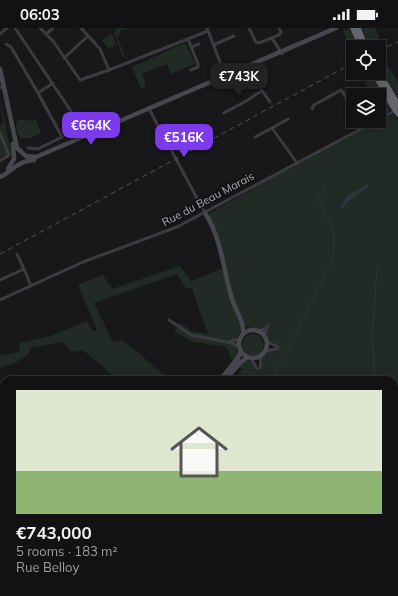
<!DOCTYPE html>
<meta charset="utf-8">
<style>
:root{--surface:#121214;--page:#1f2022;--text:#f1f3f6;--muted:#9c9ea0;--line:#313234;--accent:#7c3aed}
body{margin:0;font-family:Mulish,sans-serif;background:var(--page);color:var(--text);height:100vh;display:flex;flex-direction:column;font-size:15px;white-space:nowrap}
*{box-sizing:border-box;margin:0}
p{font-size:13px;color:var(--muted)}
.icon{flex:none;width:22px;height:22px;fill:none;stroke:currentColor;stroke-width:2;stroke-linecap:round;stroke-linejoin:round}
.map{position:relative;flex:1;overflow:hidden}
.panel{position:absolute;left:0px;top:348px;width:398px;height:220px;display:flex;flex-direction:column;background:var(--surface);border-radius:12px 12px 0 0;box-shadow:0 4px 16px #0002,0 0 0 1px var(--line)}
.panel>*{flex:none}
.buttons{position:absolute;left:346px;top:12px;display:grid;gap:8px}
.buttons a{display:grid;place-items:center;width:40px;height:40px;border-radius:0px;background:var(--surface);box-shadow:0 4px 16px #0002,0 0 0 1px var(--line);font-size:20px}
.price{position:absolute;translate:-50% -34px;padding:0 9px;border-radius:8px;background:var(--accent);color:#fff;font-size:13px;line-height:26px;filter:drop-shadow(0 1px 2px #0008)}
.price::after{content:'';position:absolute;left:50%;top:24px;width:12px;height:9px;margin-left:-6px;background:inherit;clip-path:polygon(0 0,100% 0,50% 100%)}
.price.selected{background:#222;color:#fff}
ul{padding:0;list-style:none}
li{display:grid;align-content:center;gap:8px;height:212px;padding:0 16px}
li span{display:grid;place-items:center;height:124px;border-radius:0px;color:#555}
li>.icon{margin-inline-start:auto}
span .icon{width:72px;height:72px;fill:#fffc;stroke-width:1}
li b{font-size:17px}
.status{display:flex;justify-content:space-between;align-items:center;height:28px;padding:0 20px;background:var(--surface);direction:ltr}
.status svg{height:11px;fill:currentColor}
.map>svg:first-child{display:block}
.green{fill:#222a25}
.water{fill:#2e333e}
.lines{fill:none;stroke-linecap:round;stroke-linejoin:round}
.stream{stroke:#2e333e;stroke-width:1}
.canal{stroke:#2e333e;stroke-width:3}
.street{stroke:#3b3b41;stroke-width:3}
.secondary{stroke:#47474f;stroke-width:4.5}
.highway{stroke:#656670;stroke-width:5.5}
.rail{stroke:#505058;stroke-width:1;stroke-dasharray:5 4;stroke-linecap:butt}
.highway-bridge{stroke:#656670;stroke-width:5.5}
.labels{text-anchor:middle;stroke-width:4;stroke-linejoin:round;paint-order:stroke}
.street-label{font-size:11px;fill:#abacb9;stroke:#131315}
</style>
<div class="status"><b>06:03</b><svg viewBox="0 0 49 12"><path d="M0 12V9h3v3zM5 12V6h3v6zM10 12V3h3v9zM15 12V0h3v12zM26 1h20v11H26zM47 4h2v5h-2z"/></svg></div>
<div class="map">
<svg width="398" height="568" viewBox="0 0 398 568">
<rect width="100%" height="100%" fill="#18181a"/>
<path class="green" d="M115,0H129L120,3L121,6L117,8L125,29H123L114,5L116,4Z
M350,0L357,19H353V28L343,3Z
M362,0H375L383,19L379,20V19H370Z
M112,5L116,17L108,20L102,12Z
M185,15L195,36L171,46L167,36L142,46L146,58L141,61L132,39Z
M379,24L398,54V71L379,37Z
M360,45H371L391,82L383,86L379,79V67H372Z
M0,69L11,125L10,126L0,102V98L3,96Z
M393,86L398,93V524L394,525V352H233L242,341L238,339L247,332L252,333L256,343L261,341L262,330L269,323H278V318L269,313L266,305L259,301L247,299L243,293L242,302L236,311L238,327L233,334L226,319L193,314L174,304L180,295L192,303L208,306L192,261L186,260L177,246L94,275L113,314L123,312L170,352H118L83,322L72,324L61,314L31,320C26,333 12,335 0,340V328L19,324L20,315L51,308L87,293L93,303L97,302L78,257L103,247L112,261L180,238L191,253L226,239L221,215L208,186L272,150Z
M19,91L28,93L34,91L36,92L41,105L31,110H21C16,105 14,96 19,91Z
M0,109L7,126L0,130Z
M242 317a11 11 0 1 1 22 0a11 11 0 1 1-22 0Z
M0,500L4,519V560L0,559Z
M394,535H398V568H250L256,564H394Z
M124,564H199L204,568H125Z
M206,564H245L240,568H211Z"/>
<path class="water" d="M367,156H369L368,159L351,171L344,179H340L348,167Z"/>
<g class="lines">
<path class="stream" d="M377,240L372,313L374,325L373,343L379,352
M271,352L288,322L333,230L334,207L332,198L318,172L325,156
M394,379L398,386
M265,568L275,564"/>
<path class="canal" d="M396,568L398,566"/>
<path class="street" d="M15,0L89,110
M40,0L53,13L80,52L109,42
M81,0L100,21L109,42L208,3
M207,0L226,50
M249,0L256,14L259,15L279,7L281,4L279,0
M0,6L7,0
M46,6L53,0
M272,10L282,26
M188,11L198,36V39L191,42
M6,16L11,19L38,65
M213,17L234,8
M191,19L199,16
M64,30L88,8
M248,38L254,51L270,74
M0,60L1,59
M149,81L205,185
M312,81L314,77L341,62L353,79
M224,85L248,72L261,63
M379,91L398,81
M362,93L365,99
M272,100L288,91
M0,105L9,127L0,133
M255,109L272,100L297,135
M28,120L38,121L62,109L38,65L53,55
M17,226L24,241
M0,252L24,241L31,258
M0,272L83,234L177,199L376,93
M169,292L191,307L232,315L239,319
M258,304L266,300
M264,309L268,297
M230,313L240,311
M266,313L278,319
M265,323L277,321
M251,330L257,341
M260,340L261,327"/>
<path class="secondary" d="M0,41L17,120L26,128L36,129L336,0
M8,141L14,131L13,116
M0,149C13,143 19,132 34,132
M205,185C222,211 223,242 232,271C235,282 245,294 243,306
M239 316a14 14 0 1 1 28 0a14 14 0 1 1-28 0Z
M220,352L238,330L241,323
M225,352L241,334L248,329
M105,564L106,568
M109,564L110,568"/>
<path class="highway" d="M353,0L361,19
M358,0L366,19
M379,44L398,77
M374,45L392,77"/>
<path class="rail" d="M379,22L398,14
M0,226L353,35"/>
<path class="highway-bridge" d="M392,77L398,86"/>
</g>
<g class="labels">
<g class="street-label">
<text transform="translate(208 171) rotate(-28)" y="4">Rue du Beau Marais</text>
</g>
</g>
</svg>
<div class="buttons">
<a><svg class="icon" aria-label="locate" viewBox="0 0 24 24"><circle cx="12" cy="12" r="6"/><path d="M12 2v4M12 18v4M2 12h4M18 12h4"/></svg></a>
<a><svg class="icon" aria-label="layers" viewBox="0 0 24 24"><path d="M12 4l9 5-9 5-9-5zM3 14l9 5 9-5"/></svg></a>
</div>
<b class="price selected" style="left:239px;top:69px">€743K</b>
<b class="price" style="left:91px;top:118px">€664K</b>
<b class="price" style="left:184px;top:130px">€516K</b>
<section class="panel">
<ul>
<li><span style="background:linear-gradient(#dfe7d0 65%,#8fb573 0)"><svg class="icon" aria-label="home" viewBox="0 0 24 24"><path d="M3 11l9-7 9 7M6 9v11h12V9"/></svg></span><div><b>€743,000</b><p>5 rooms · 183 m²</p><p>Rue Belloy</p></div></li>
</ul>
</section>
</div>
